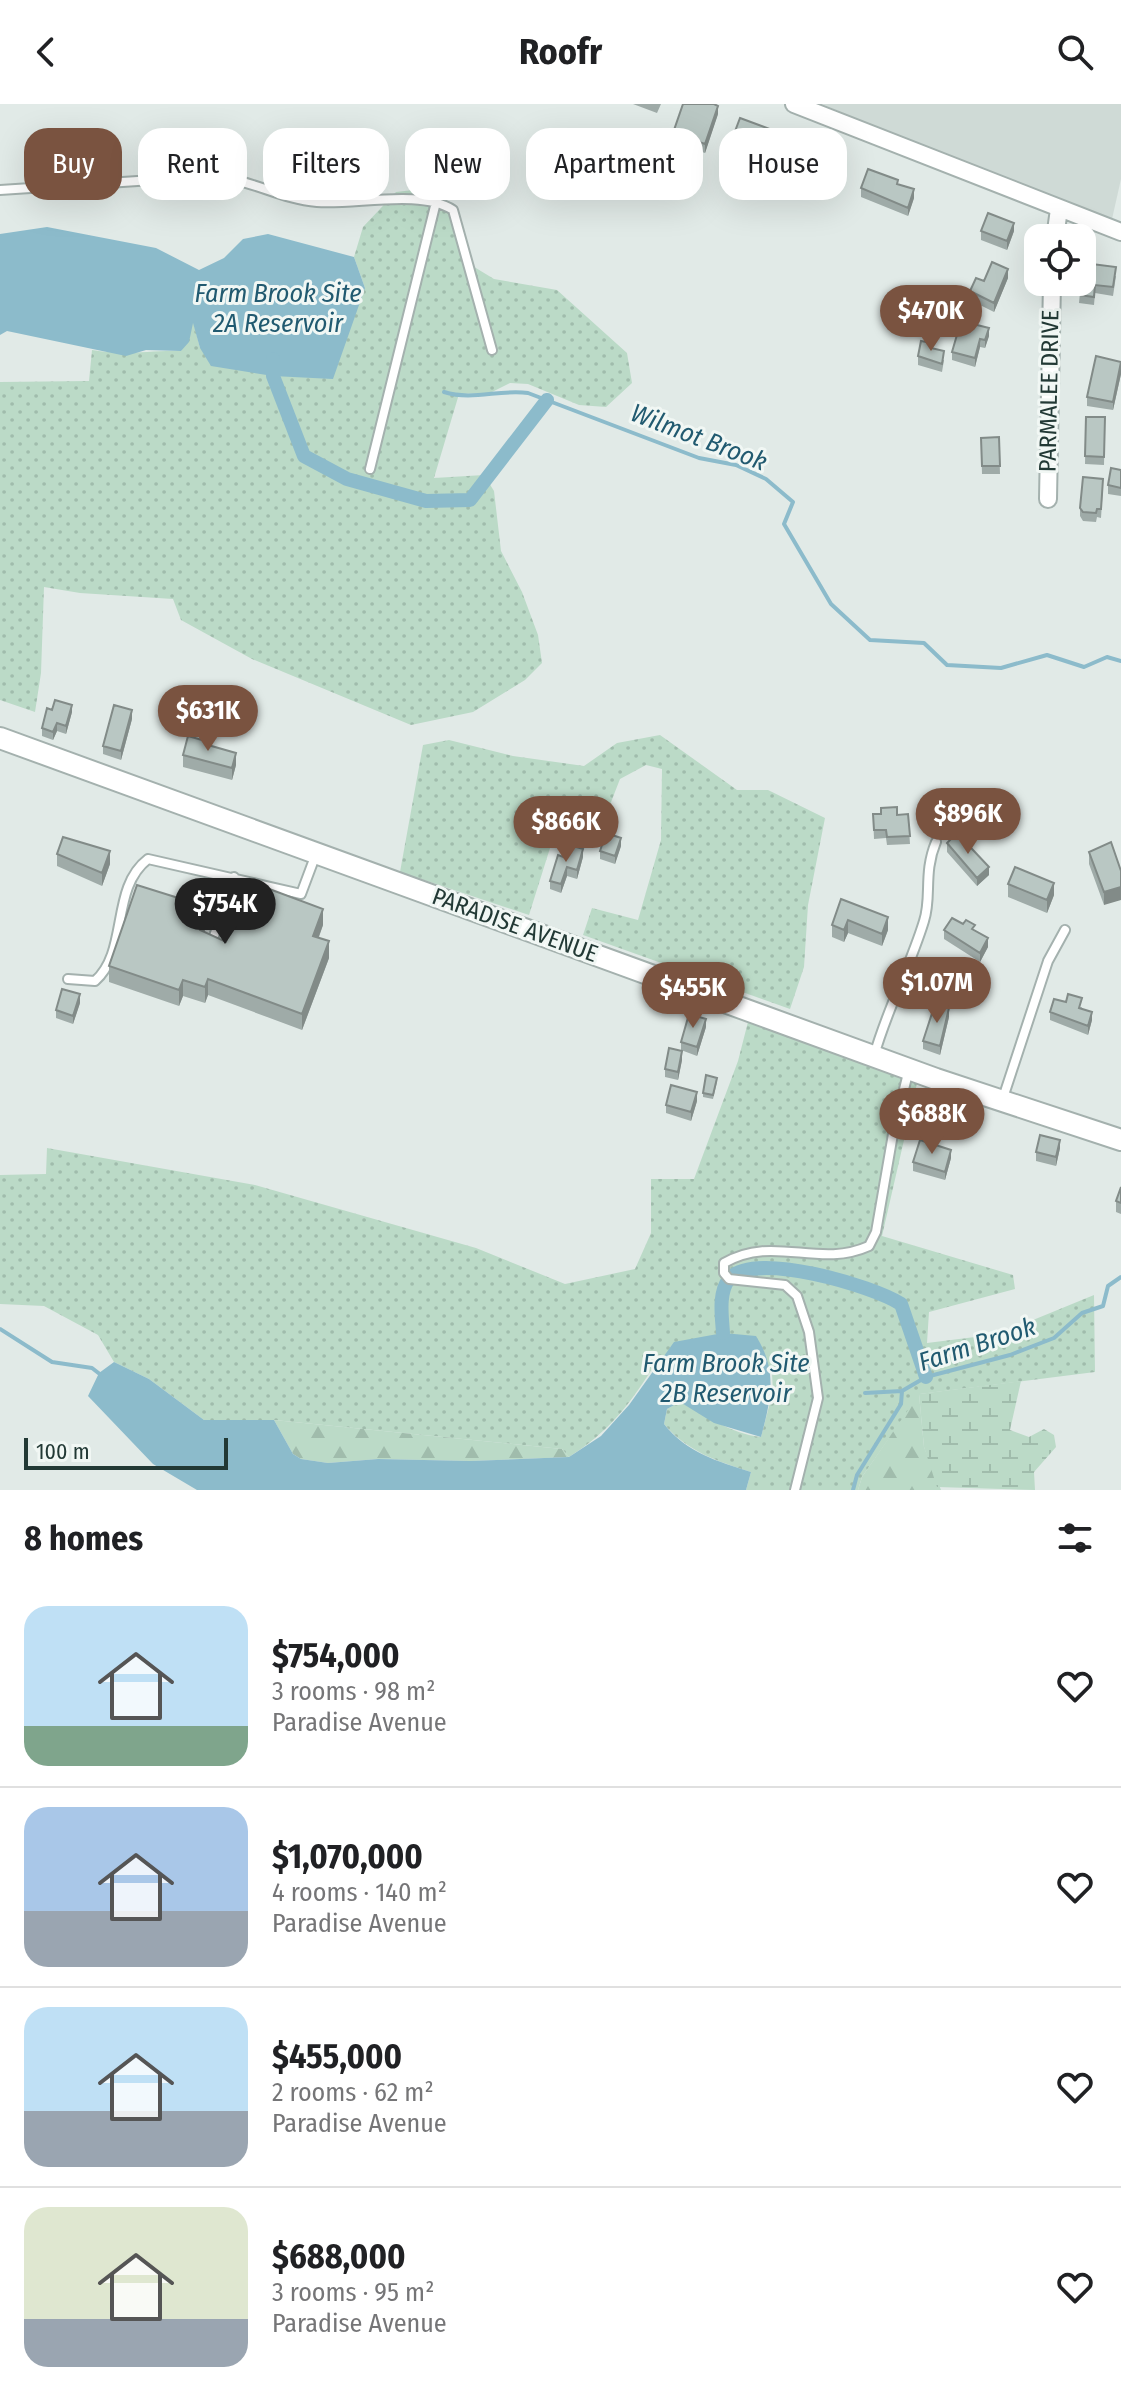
<!DOCTYPE html>
<meta charset="utf-8">
<style>
:root{--surface:#fff;--page:#f6f6f6;--text:#202124;--muted:#757577;--line:#e0e0e0;--accent:#7a5340}
body{margin:0;font-family:"Fira Sans Condensed",sans-serif;background:var(--page);color:var(--text);height:100vh;display:flex;flex-direction:column;font-size:30px;white-space:nowrap}
*{box-sizing:border-box;margin:0}
p{font-size:26px;color:var(--muted)}
.icon{flex:none;width:44px;height:44px;fill:none;stroke:currentColor;stroke-width:2;stroke-linecap:round;stroke-linejoin:round}
.map{position:relative;height:1386px;overflow:hidden}
.side{display:flex;flex-direction:column;background:var(--surface);flex:1}
.side>*{flex:none}
.banner{position:absolute;left:24px;top:24px;width:1074px;height:72px;display:flex;gap:16px}
.buttons{position:absolute;left:1024px;top:120px;display:grid;gap:16px}
.buttons a{display:grid;place-items:center;width:72px;height:72px;border-radius:16px;background:var(--surface);box-shadow:0 8px 32px #0002;font-size:40px}
.scale{position:absolute;left:24px;bottom:20px;width:204px;box-sizing:border-box;padding-left:8px;border:4px solid #223935;border-top:0;font-size:22px;line-height:28px;white-space:nowrap;color:#223935;-webkit-text-stroke:6px #f1f7f4;paint-order:stroke}
.price{position:absolute;translate:-50% -68px;padding:0 18px;border-radius:28px;background:var(--accent);color:#fff;font-size:26px;line-height:52px;filter:drop-shadow(0 2px 4px #0008)}
.price::after{content:'';position:absolute;left:50%;top:48px;width:24px;height:18px;margin-left:-12px;background:inherit;clip-path:polygon(0 0,100% 0,50% 100%)}
.price.active{background:#222;color:#fff}
ul{padding:0;list-style:none}
li{display:flex;align-items:center;gap:24px;height:200px;padding:0 24px}
li+li{border-top:2px solid var(--line)}
li span{display:grid;place-items:center;flex:none;width:224px;height:160px;border-radius:24px;color:#555}
li>.icon{margin-inline-start:auto}
span .icon{width:96px;height:96px;fill:#fffc;stroke-width:1}
li b{font-size:34px}
h2{display:flex;justify-content:space-between;align-items:center;height:96px;padding:0 24px;font-size:34px}
.tag{padding:0 28px;border-radius:24px;background:var(--surface);box-shadow:0 8px 32px #0002;font-size:28px;line-height:72px}
.tag.active{background:var(--accent);color:#fff}
header{display:flex;justify-content:space-between;align-items:center;height:104px;padding:0 24px;background:var(--surface);font-size:36px;font-weight:700}
.map>svg:first-child{display:block}
.built{fill:#cfdad6}
.grass{fill:url(#grass-dots)}
.forest{fill:url(#forest-firs)}
.wetland{fill:url(#wetland-marsh)}
.water{fill:#8cbbcb}
.lines{fill:none;stroke-linecap:round;stroke-linejoin:round}
.stream{stroke:#8cbbcb;stroke-width:4}
.canal{stroke:#8cbbcb;stroke-width:14}
.service-casing{stroke:#a4b1ae;stroke-width:12}
.minor-casing{stroke:#a4b1ae;stroke-width:20}
.tertiary-casing{stroke:#a4b1ae;stroke-width:24}
.service{stroke:#fff;stroke-width:8}
.minor{stroke:#fff;stroke-width:16}
.tertiary{stroke:#fff;stroke-width:20}
.wall{fill:#9faba8}
.shaded-wall{fill:#828b88}
.building{fill:#b9c7c3;stroke:#828b88;stroke-width:2}
.labels{text-anchor:middle;stroke-width:6;stroke-linejoin:round;paint-order:stroke}
.street-label{font-size:24px;fill:#223935;stroke:#f1f7f4}
.water-label{font-size:26px;font-style:italic;fill:#215a70;stroke:#f1f7f4}
</style>
<header><svg class="icon" aria-label="back" viewBox="0 0 24 24"><path d="M15 5l-7 7 7 7"/></svg>Roofr<svg class="icon" aria-label="search" viewBox="0 0 24 24"><circle cx="10" cy="10" r="6"/><path d="M15 15l6 6"/></svg></header>
<div class="map">
<svg width="1121" height="1386" viewBox="0 0 1121 1386">
<defs>
<pattern id="grass-dots" width="8" height="8" patternUnits="userSpaceOnUse" patternTransform="scale(2)"><rect width="8" height="8" fill="#bbdac7"/><path d="M2 2h.1M6 6h.1" fill="none" stroke="#a0bcac" stroke-width="1.8" stroke-linecap="round"/></pattern>
<pattern id="forest-firs" width="22" height="20" patternUnits="userSpaceOnUse" patternTransform="scale(2)"><rect width="22" height="20" fill="#bbdac7"/><path d="M5 1l3.5 6h-7zM16 11l3.5 6h-7z" fill="#a0bcac"/></pattern>
<pattern id="wetland-marsh" width="20" height="14" patternUnits="userSpaceOnUse" patternTransform="scale(2)"><rect width="20" height="14" fill="#bbdac7"/><path d="M1 5h8M5 5V1M11 12h8M15 12V8" fill="none" stroke="#a0bcac"/></pattern>
</defs>
<rect width="100%" height="100%" fill="#e1eae7"/>
<path class="built" d="M822,0H1121V75L1110,124Z"/>
<path class="grass" d="M422,85C458,93 457,127 466,158L494,175L557,186L627,249L632,279L606,303L579,301L528,280L510,279L490,289L459,290L434,374L484,371L494,387L501,447L522,488L538,531L542,559L525,576L473,608L411,621L252,555L181,516L173,495L80,489L44,483L41,569L35,608L0,596V278L89,277L92,246C126,252 147,246 181,247L193,217L200,244L365,184L354,153L363,123L396,88Z
M660,631L737,686H768L825,714L808,801L804,863L790,905L583,831L592,804L638,816L661,736L662,665L646,661L620,675L606,711L561,709L529,811L400,768L423,641L449,636L513,652L584,662L617,639Z
M749,914L918,975L882,1132L1013,1171L1015,1185L929,1208L927,1239L999,1230L1094,1191L1095,1268L920,1290L862,1373L858,1386H746L751,1368C717,1357 688,1348 664,1320L667,1305L680,1298C707,1312 731,1330 761,1333L773,1287L772,1270L652,1265C627,1304 608,1328 569,1353L562,1345L274,1316H204L149,1275L114,1258L98,1231L44,1202L0,1200V1071L46,1070L47,1044L255,1081L476,1144L565,1180L635,1165L651,1129V1075H694L738,957Z"/>
<path class="forest" d="M919,1290L924,1343L941,1386H858L862,1373Z
M274,1316L562,1345L569,1353L470,1357L378,1355L328,1359L301,1355L293,1350Z"/>
<path class="wetland" d="M1021,1277L1010,1326L1029,1333L1044,1325L1054,1331L1056,1343L1034,1368L1035,1386L937,1383L924,1343L919,1290Z"/>
<path class="water" d="M47,123L156,144L199,166L224,154L243,135L268,130L354,153L365,184L333,275L273,272L211,262L200,244L193,219L189,238L181,247L146,246L126,252L7,227L0,231V130Z
M723,1229L756,1232C778,1267 771,1295 761,1333L714,1319L680,1298L667,1305L664,1320C687,1349 717,1357 751,1368L746,1386H197L153,1360L88,1292L99,1269L114,1258L149,1275L204,1316H274L293,1350L301,1355L328,1359L378,1355L470,1357L569,1353L601,1332L629,1301L674,1238Z"/>
<g class="lines">
<path class="stream" d="M444,288C473,297 499,285 528,289L699,354L736,361L766,375L793,398L784,420L831,500L870,536L924,539L947,561L1001,564L1047,551L1084,563L1107,553L1121,557
M0,1225L52,1258L92,1264L101,1271
M865,1289L902,1287L926,1273L1010,1251L1054,1234L1082,1209L1103,1202L1108,1182L1121,1173
M853,1386L857,1371L901,1300L902,1287"/>
<path class="canal" d="M273,255V272L304,352L347,375L426,397L470,396L547,296
M723,1229C722,1213 718,1189 729,1175C754,1146 873,1182 901,1200L926,1273"/>
<g class="service-casing">
<path id="service" d="M0,86L214,72C252,76 281,95 317,98C356,101 421,85 453,106L492,246
M370,365L436,98
M211,841L234,773
M68,875L95,877C129,847 110,784 148,755L301,790L316,750
M874,952C887,905 910,863 924,817C932,793 923,769 936,738
M1002,997L1048,857L1065,826
M795,1386L818,1294L809,1228L797,1192L785,1181L729,1175L724,1169V1159C774,1130 818,1165 869,1142L876,1128L893,1030L909,965"/>
</g>
<g class="minor-casing">
<path id="minor" d="M794,0L1121,128
M1055,134L1059,105
M1048,395L1052,178"/>
</g>
<g class="tertiary-casing">
<path id="tertiary" d="M0,634L936,975L1121,1036"/>
</g>
<use href="#service" class="service"/>
<use href="#minor" class="minor"/>
<use href="#tertiary" class="tertiary"/>
</g>
<path class="wall" d="M633,0H661L657,9Z
M718,10L705,49L673,38V29Z
M775,35L766,59L760,57L757,65L728,54V46Z
M841,60L832,85L828,83L825,90L803,82V74L801,73V65Z
M898,80L914,94L908,112L861,93V84Z
M981,127H1014L1007,146L981,136Z
M1116,172L1113,192L1095,189L1094,201L1079,199L1081,178Z
M1008,174L994,208L970,196V187L984,177Z
M961,217L989,232L985,244L980,243L975,263L952,256V248Z
M918,252L944,256L942,268L918,261Z
M1121,258V270L1113,306L1087,302V293Z
M1086,313H1105L1104,361L1085,360Z
M999,333L1000,370H982L981,334Z
M1121,366V392L1108,390V381Z
M1103,383L1101,414L1097,413L1096,418L1083,417L1080,412V404Z
M52,606L72,608L66,630L57,627L53,636L42,632V624Z
M132,615L121,656L103,650V642Z
M209,642L236,661L232,676L183,663V651Z
M873,710H908L910,740L887,741L886,734L874,735Z
M1111,738L1104,801L1089,760V748Z
M947,739L989,771L977,782L947,748Z
M621,742L615,760L600,755V747Z
M57,750L110,760L102,782L57,762Z
M583,753L577,775L567,772L561,789L550,785V777L566,754Z
M1008,780L1054,791L1047,809L1008,793Z
M841,795L888,826L882,842L848,829L844,838L832,833V821Z
M207,819L204,828L226,838L240,824L323,821L319,833L329,854L302,926L208,891L205,899L183,892L179,902L109,878V862Z
M944,826H975L988,843L980,858L944,835Z
M80,899L73,920L56,914V906Z
M1082,903L1081,905L1092,916L1088,931L1050,916V908Z
M949,913L940,951L923,945V937Z
M706,923L697,952L681,946V938Z
M682,956L678,976L665,973V965Z
M717,978L713,995L703,993V989Z
M697,997L691,1017L666,1009V1001Z
M930,1010L926,1024L914,1021V1017Z
M1060,1044L1056,1062L1036,1057V1048Z
M951,1054L945,1076L913,1067V1058Z
M1121,1083V1110L1116,1108V1097Z"/>
<path class="shaded-wall" d="M718,2V10L705,49V40Z
M775,27V35L766,59V51Z
M760,49V57L757,65V57Z
M841,52V60L832,85V76Z
M914,85V94L908,112V104Z
M1014,119V127L1007,146V137Z
M1008,165V174L994,208V199Z
M989,224V232L985,244V236Z
M980,235V243L975,263V254Z
M1121,261V270L1113,306V298Z
M72,601V608L66,630V622Z
M132,606V615L121,656V647Z
M57,619V627L53,636V628Z
M236,649V661L232,676V664Z
M621,734V742L615,760V752Z
M583,745V753L577,775V766Z
M110,747V760L102,782V769Z
M567,763V772L561,789V780Z
M989,763V771L977,782V774Z
M1054,779V791L1047,809V796Z
M1121,783V796L1104,801V788Z
M207,803V819L200,842V826Z
M323,805V821L313,848V832Z
M888,813V826L882,842V830Z
M848,816V829L844,838V826Z
M988,834V843L980,858V849Z
M329,837V854L302,926V910Z
M208,875V891L205,899V883Z
M183,876V892L179,902V886Z
M80,890V899L73,920V912Z
M949,904V913L940,951V942Z
M1092,908V916L1088,931V922Z
M706,915V923L697,952V943Z
M682,947V956L678,976V968Z
M697,988V997L691,1017V1008Z
M1060,1036V1044L1056,1062V1053Z
M951,1046V1054L945,1076V1068Z"/>
<path class="building" d="M683,0H714L718,2L705,40L673,29Z
M740,14L775,27L766,51L760,49L757,57L728,46Z
M810,40L841,52L832,76L828,75L825,82L803,73L806,66L801,65Z
M868,65L898,76L897,80L914,85L908,104L861,84Z
M988,109L1014,119L1007,137L981,127Z
M992,158L1008,165L994,199L970,187L976,174L984,177Z
M1084,159L1116,163L1113,183L1095,181L1094,193L1079,191Z
M961,217L989,224L985,236L980,235L975,254L952,248Z
M921,237L932,239L931,244L944,247L942,260L918,252Z
M1096,252L1121,258L1113,298L1087,293Z
M1086,313H1105L1104,353L1085,352Z
M999,333L1000,362H982L981,334Z
M1111,364L1121,366V384L1108,381Z
M1083,373L1103,375L1101,405H1097L1096,409L1083,408L1080,404Z
M55,596L72,601L66,622L57,619L53,628L42,624L47,604L52,606Z
M114,601L132,606L121,647L103,642Z
M188,632L209,638L208,641L236,649L232,664L183,651Z
M897,703V711L908,710L910,732L887,733L886,726H874L873,710H881V704Z
M606,729L621,734L615,752L600,747Z
M957,729L989,763L977,774L947,739Z
M63,733L110,747L102,769L57,750Z
M1111,738L1121,767V783L1104,788L1089,748Z
M570,741L583,745L577,766L567,763L561,780L550,777L558,751L566,754Z
M1015,763L1054,779L1047,796L1008,780Z
M256,780L323,805L313,832L329,837L302,910L208,875L205,883L183,876L179,886L109,862L137,781L207,803L200,826L226,838L232,821L240,824Z
M841,795L888,813L882,830L848,816L844,826L832,821Z
M952,814L963,820L966,816L975,821L972,825L988,834L980,849L944,826Z
M62,885L80,890L73,912L56,906Z
M1068,890L1082,894L1079,904L1092,908L1088,922L1050,908L1054,895L1066,898Z
M935,900L949,904L940,942L923,937Z
M689,910L706,915L697,943L681,938Z
M669,944L682,947L678,968L665,965Z
M706,971L717,974L713,991L703,989Z
M671,981L697,988L691,1008L666,1001Z
M918,1002L930,1006L926,1020L914,1017Z
M1040,1031L1060,1036L1056,1053L1036,1048Z
M920,1036L951,1046L945,1068L913,1058Z
M1121,1083V1099L1116,1097Z"/>
<g class="labels">
<g class="street-label">
<text transform="translate(1049 287) rotate(-89)" y="8">PARMALEE DRIVE</text>
<text transform="translate(515 821) rotate(20)" y="8">PARADISE AVENUE</text>
</g>
<g class="water-label">
<text x="278" y="198">Farm Brook Site<tspan x="278" dy="30">2A Reservoir</tspan></text>
<text transform="translate(699 333) rotate(21)" y="9">Wilmot Brook</text>
<text transform="translate(977 1240) rotate(-18)" y="9">Farm Brook</text>
<text x="726" y="1268">Farm Brook Site<tspan x="726" dy="30">2B Reservoir</tspan></text>
</g>
</g>
</svg>
<div class="buttons">
<a><svg class="icon" aria-label="locate" viewBox="0 0 24 24"><circle cx="12" cy="12" r="6"/><path d="M12 2v4M12 18v4M2 12h4M18 12h4"/></svg></a>
</div>
<div class="scale">100 m</div>
<b class="price" style="left:931px;top:249px">$470K</b>
<b class="price" style="left:208px;top:649px">$631K</b>
<b class="price" style="left:968px;top:752px">$896K</b>
<b class="price" style="left:566px;top:760px">$866K</b>
<b class="price active" style="left:225px;top:842px">$754K</b>
<b class="price" style="left:937px;top:921px">$1.07M</b>
<b class="price" style="left:693px;top:926px">$455K</b>
<b class="price" style="left:932px;top:1052px">$688K</b>
<div class="banner">
<a class="tag active">Buy</a>
<a class="tag">Rent</a>
<a class="tag">Filters</a>
<a class="tag">New</a>
<a class="tag">Apartment</a>
<a class="tag">House</a>
</div>
</div>
<section class="side">
<h2>8 homes<svg class="icon" aria-label="filters" viewBox="0 0 24 24"><path d="M4 7h16M4 17h16"/><circle cx="9" cy="7" r="2"/><circle cx="15" cy="17" r="2"/></svg></h2>
<ul>
<li><span style="background:linear-gradient(#bfe0f5 75%,#7fa58c 0)"><svg class="icon" aria-label="home" viewBox="0 0 24 24"><path d="M3 11l9-7 9 7M6 9v11h12V9"/></svg></span><div><b>$754,000</b><p>3 rooms · 98 m²</p><p>Paradise Avenue</p></div><svg class="icon" aria-label="heart" viewBox="0 0 24 24"><path d="M12 20l-8-8c-3-5 5-10 8-4 3-6 11-1 8 4z"/></svg></li>
<li><span style="background:linear-gradient(#a9c7e8 65%,#9aa5b1 0)"><svg class="icon" aria-label="home" viewBox="0 0 24 24"><path d="M3 11l9-7 9 7M6 9v11h12V9"/></svg></span><div><b>$1,070,000</b><p>4 rooms · 140 m²</p><p>Paradise Avenue</p></div><svg class="icon" aria-label="heart" viewBox="0 0 24 24"><path d="M12 20l-8-8c-3-5 5-10 8-4 3-6 11-1 8 4z"/></svg></li>
<li><span style="background:linear-gradient(#bfe0f5 65%,#9aa5b1 0)"><svg class="icon" aria-label="home" viewBox="0 0 24 24"><path d="M3 11l9-7 9 7M6 9v11h12V9"/></svg></span><div><b>$455,000</b><p>2 rooms · 62 m²</p><p>Paradise Avenue</p></div><svg class="icon" aria-label="heart" viewBox="0 0 24 24"><path d="M12 20l-8-8c-3-5 5-10 8-4 3-6 11-1 8 4z"/></svg></li>
<li><span style="background:linear-gradient(#dfe7d0 70%,#9aa5b1 0)"><svg class="icon" aria-label="home" viewBox="0 0 24 24"><path d="M3 11l9-7 9 7M6 9v11h12V9"/></svg></span><div><b>$688,000</b><p>3 rooms · 95 m²</p><p>Paradise Avenue</p></div><svg class="icon" aria-label="heart" viewBox="0 0 24 24"><path d="M12 20l-8-8c-3-5 5-10 8-4 3-6 11-1 8 4z"/></svg></li>
</ul>
</section>
